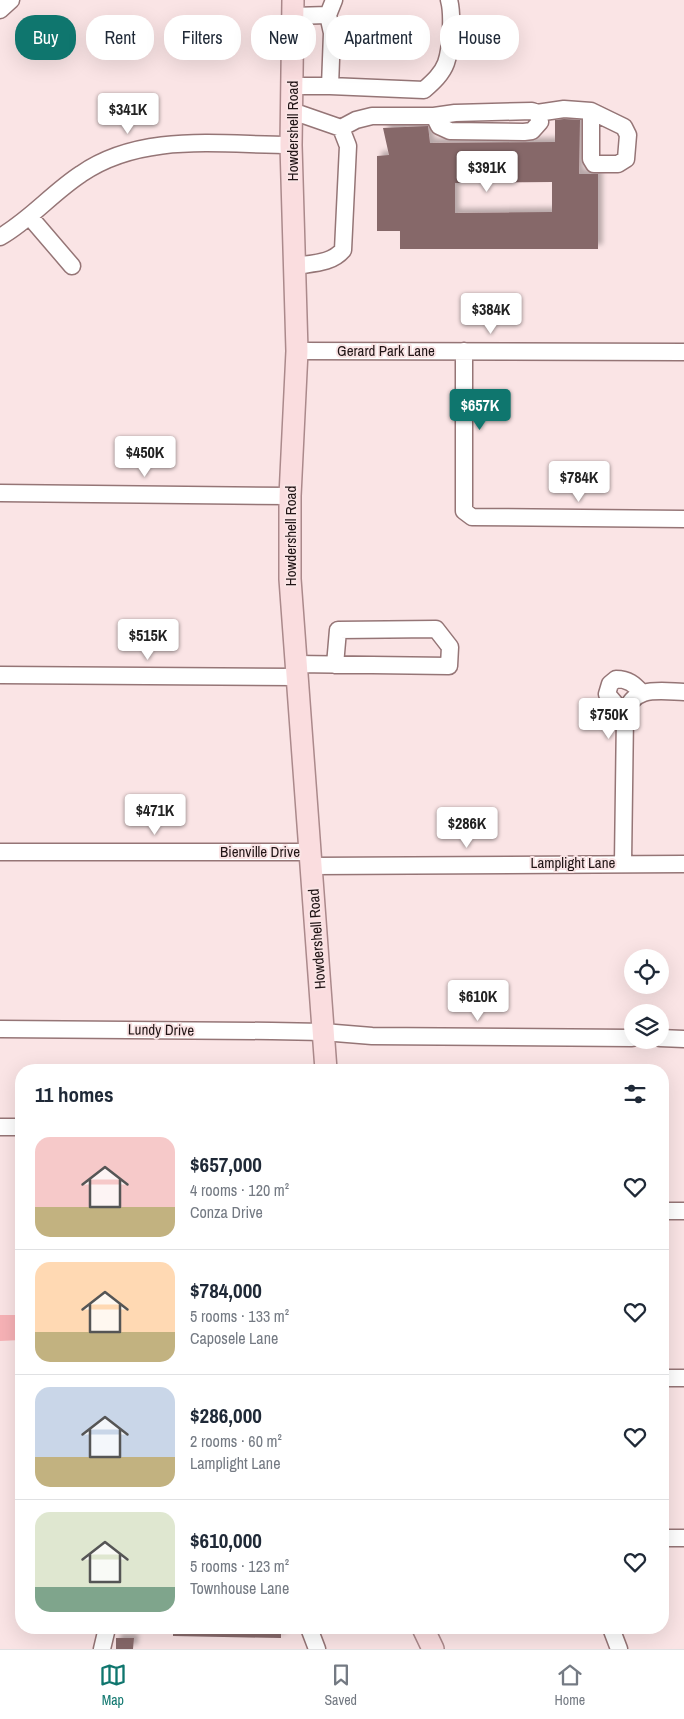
<!DOCTYPE html>
<meta charset="utf-8">
<style>
:root{--surface:#fff;--page:#f6f6f7;--text:#1f2937;--muted:#747a83;--line:#e0e1e3;--accent:#0f766e}
body{margin:0;font-family:"Archivo Narrow",sans-serif;background:var(--page);color:var(--text);height:100vh;display:flex;flex-direction:column;font-size:19px;white-space:nowrap}
*{box-sizing:border-box;margin:0}
p{font-size:16px;color:var(--muted)}
.icon{flex:none;width:28px;height:28px;fill:none;stroke:currentColor;stroke-width:2;stroke-linecap:round;stroke-linejoin:round}
.map{position:relative;flex:1;overflow:hidden}
.panel{position:absolute;left:15px;top:1064px;width:654px;height:570px;display:flex;flex-direction:column;background:var(--surface);border-radius:20px;box-shadow:0 5px 20px #0002}
.panel>*{flex:none}
.top-card{position:absolute;left:15px;top:15px;width:655px;height:45px;display:flex;gap:10px}
.tools{position:absolute;left:624px;top:949px;display:grid;gap:10px}
.tools a{display:grid;place-items:center;width:45px;height:45px;border-radius:50%;background:var(--surface);box-shadow:0 5px 20px #0002;font-size:25px}
.price{position:absolute;translate:-50% -42px;padding:0 11px;border-radius:5px;background:#fff;color:#222;font-size:16px;line-height:32px;filter:drop-shadow(0 1px 2px #0008)}
.price::after{content:'';position:absolute;left:50%;top:30px;width:15px;height:11px;margin-left:-8px;background:inherit;clip-path:polygon(0 0,100% 0,50% 100%)}
.price.current{background:var(--accent);color:#fff}
ul{padding:0;list-style:none}
li{display:flex;align-items:center;gap:15px;height:125px;padding:0 20px}
li+li{border-top:1px solid var(--line)}
li span{display:grid;place-items:center;flex:none;width:140px;height:100px;border-radius:15px;color:#555}
li>.icon{margin-inline-start:auto}
span .icon{width:60px;height:60px;fill:#fffc;stroke-width:1}
li b{font-size:21px}
h2{display:flex;justify-content:space-between;align-items:center;height:60px;padding:0 20px;font-size:21px}
.pill{padding:0 18px;border-radius:20px;background:var(--surface);box-shadow:0 5px 20px #0002;font-size:18px;line-height:45px}
.pill.current{background:var(--accent);color:#fff}
.tab-bar{display:flex;justify-content:space-around;align-items:center;height:70px;border-top:1px solid var(--line);background:var(--surface);font-size:14px;color:var(--muted)}
.tab-bar a{display:grid;justify-items:center;gap:2px}
.tab-bar .current{color:var(--accent)}
.map>svg:first-child{display:block}
.green{fill:#f7b2b6}
.building{fill:#866769;fill-rule:evenodd;filter:url(#shadow)}
.lines{fill:none;stroke-linecap:round;stroke-linejoin:round}
.minor-casing{stroke:#957576;stroke-width:19}
.major-casing{stroke:#ab898b;stroke-width:24}
.minor{stroke:#fff;stroke-width:16}
.major{stroke:#fadddf;stroke-width:21}
.labels{text-anchor:middle;stroke-width:4;stroke-linejoin:round;paint-order:stroke}
.street-label{font-size:15px;fill:#211516;stroke:#fae4e5}
</style>
<div class="map">
<svg width="684" height="1649" viewBox="0 0 684 1649">
<defs>
<filter id="shadow"><feDropShadow dx="4.5" dy="-4.5" stdDeviation="2.5" flood-color="#0004"/></filter>
</defs>
<rect width="100%" height="100%" fill="#fae4e5"/>
<path class="green" d="M0,1315H21V1340L0,1341Z"/>
<path class="building" d="M564,119L580,120L579,174H598V249H400V231H377V156L389,155L383,128L428,126L430,143L555,142V120ZM552,182V212L455,213V183Z
M173,1628H281V1638L173,1636Z
M116,1638H134L133,1649H116Z"/>
<g class="lines">
<g class="minor-casing">
<path id="minor" d="M0,10L11,0
M328,15L334,0
M293,16L328,15L332,33L330,86L424,90C433,82 442,74 446,63C451,49 453,14 449,0
M293,86H330
M292,111L341,128L348,146L343,250C331,264 312,263 295,266
M537,113L564,109L591,111L624,127L628,135L626,159L618,164H594L591,159V111
M341,128L356,120L372,116H434L455,113L532,111L537,113L540,122L532,131L524,132L450,131L439,126L434,116
M30,217L72,266
M0,237C30,220 52,193 81,174C142,132 220,145 291,145
M297,351L684,352
M464,351V511L472,517L684,519
M0,493L290,496
M295,664L449,666L450,647L436,629L338,630L335,665
M0,675L296,677
M625,715L607,694L610,684L616,679C628,679 634,684 642,693
M0,852H310
M623,863L625,715C632,685 659,691 684,692
M312,866L684,864
M0,1029L272,1031L323,1032L372,1036L632,1038
M660,1038L684,1039
M0,1127H21
M662,1211H684
M662,1378H684
M662,1538H684
M309,1628L317,1649
M611,1628L619,1649
M102,1649L107,1628"/>
</g>
<g class="major-casing">
<path id="major" d="M293,0L291,145L297,351L290,496V579L326,1070
M423,1628L433,1649"/>
</g>
<use href="#minor" class="minor"/>
<use href="#major" class="major"/>
</g>
<g class="labels">
<g class="street-label">
<text transform="translate(293 131) rotate(-90)" y="5">Howdershell Road</text>
<text x="386" y="356">Gerard Park Lane</text>
<text transform="translate(291 536) rotate(-90)" y="5">Howdershell Road</text>
<text x="260" y="857">Bienville Drive</text>
<text x="573" y="868">Lamplight Lane</text>
<text transform="translate(317 939) rotate(-94)" y="5">Howdershell Road</text>
<text transform="translate(161 1030) rotate(1)" y="5">Lundy Drive</text>
</g>
</g>
</svg>
<div class="tools">
<a><svg class="icon" aria-label="locate" viewBox="0 0 24 24"><circle cx="12" cy="12" r="6"/><path d="M12 2v4M12 18v4M2 12h4M18 12h4"/></svg></a>
<a><svg class="icon" aria-label="layers" viewBox="0 0 24 24"><path d="M12 4l9 5-9 5-9-5zM3 14l9 5 9-5"/></svg></a>
</div>
<b class="price" style="left:128px;top:135px">$341K</b>
<b class="price" style="left:487px;top:193px">$391K</b>
<b class="price" style="left:491px;top:335px">$384K</b>
<b class="price current" style="left:480px;top:431px">$657K</b>
<b class="price" style="left:145px;top:478px">$450K</b>
<b class="price" style="left:579px;top:503px">$784K</b>
<b class="price" style="left:148px;top:661px">$515K</b>
<b class="price" style="left:609px;top:740px">$750K</b>
<b class="price" style="left:155px;top:836px">$471K</b>
<b class="price" style="left:467px;top:849px">$286K</b>
<b class="price" style="left:478px;top:1022px">$610K</b>
<div class="top-card">
<a class="pill current">Buy</a>
<a class="pill">Rent</a>
<a class="pill">Filters</a>
<a class="pill">New</a>
<a class="pill">Apartment</a>
<a class="pill">House</a>
</div>
<section class="panel">
<h2>11 homes<svg class="icon" aria-label="filters" viewBox="0 0 24 24"><path d="M4 7h16M4 17h16"/><circle cx="9" cy="7" r="2"/><circle cx="15" cy="17" r="2"/></svg></h2>
<ul>
<li><span style="background:linear-gradient(#f6c9c9 70%,#c2b280 0)"><svg class="icon" aria-label="home" viewBox="0 0 24 24"><path d="M3 11l9-7 9 7M6 9v11h12V9"/></svg></span><div><b>$657,000</b><p>4 rooms · 120 m²</p><p>Conza Drive</p></div><svg class="icon" aria-label="heart" viewBox="0 0 24 24"><path d="M12 20l-8-8c-3-5 5-10 8-4 3-6 11-1 8 4z"/></svg></li>
<li><span style="background:linear-gradient(#ffd9b3 70%,#c2b280 0)"><svg class="icon" aria-label="home" viewBox="0 0 24 24"><path d="M3 11l9-7 9 7M6 9v11h12V9"/></svg></span><div><b>$784,000</b><p>5 rooms · 133 m²</p><p>Caposele Lane</p></div><svg class="icon" aria-label="heart" viewBox="0 0 24 24"><path d="M12 20l-8-8c-3-5 5-10 8-4 3-6 11-1 8 4z"/></svg></li>
<li><span style="background:linear-gradient(#c9d6e8 70%,#c2b280 0)"><svg class="icon" aria-label="home" viewBox="0 0 24 24"><path d="M3 11l9-7 9 7M6 9v11h12V9"/></svg></span><div><b>$286,000</b><p>2 rooms · 60 m²</p><p>Lamplight Lane</p></div><svg class="icon" aria-label="heart" viewBox="0 0 24 24"><path d="M12 20l-8-8c-3-5 5-10 8-4 3-6 11-1 8 4z"/></svg></li>
<li><span style="background:linear-gradient(#dfe7d0 75%,#7fa58c 0)"><svg class="icon" aria-label="home" viewBox="0 0 24 24"><path d="M3 11l9-7 9 7M6 9v11h12V9"/></svg></span><div><b>$610,000</b><p>5 rooms · 123 m²</p><p>Townhouse Lane</p></div><svg class="icon" aria-label="heart" viewBox="0 0 24 24"><path d="M12 20l-8-8c-3-5 5-10 8-4 3-6 11-1 8 4z"/></svg></li>
</ul>
</section>
</div>
<nav class="tab-bar">
<a class="current"><svg class="icon" aria-label="map" viewBox="0 0 24 24"><path d="M3 6l6-2 6 2 6-2v14l-6 2-6-2-6 2zM9 4v14M15 6v14"/></svg>Map</a>
<a><svg class="icon" aria-label="saved" viewBox="0 0 24 24"><path d="M7 4h10v16l-5-4-5 4z"/></svg>Saved</a>
<a><svg class="icon" aria-label="home" viewBox="0 0 24 24"><path d="M3 11l9-7 9 7M6 9v11h12V9"/></svg>Home</a>
</nav>
